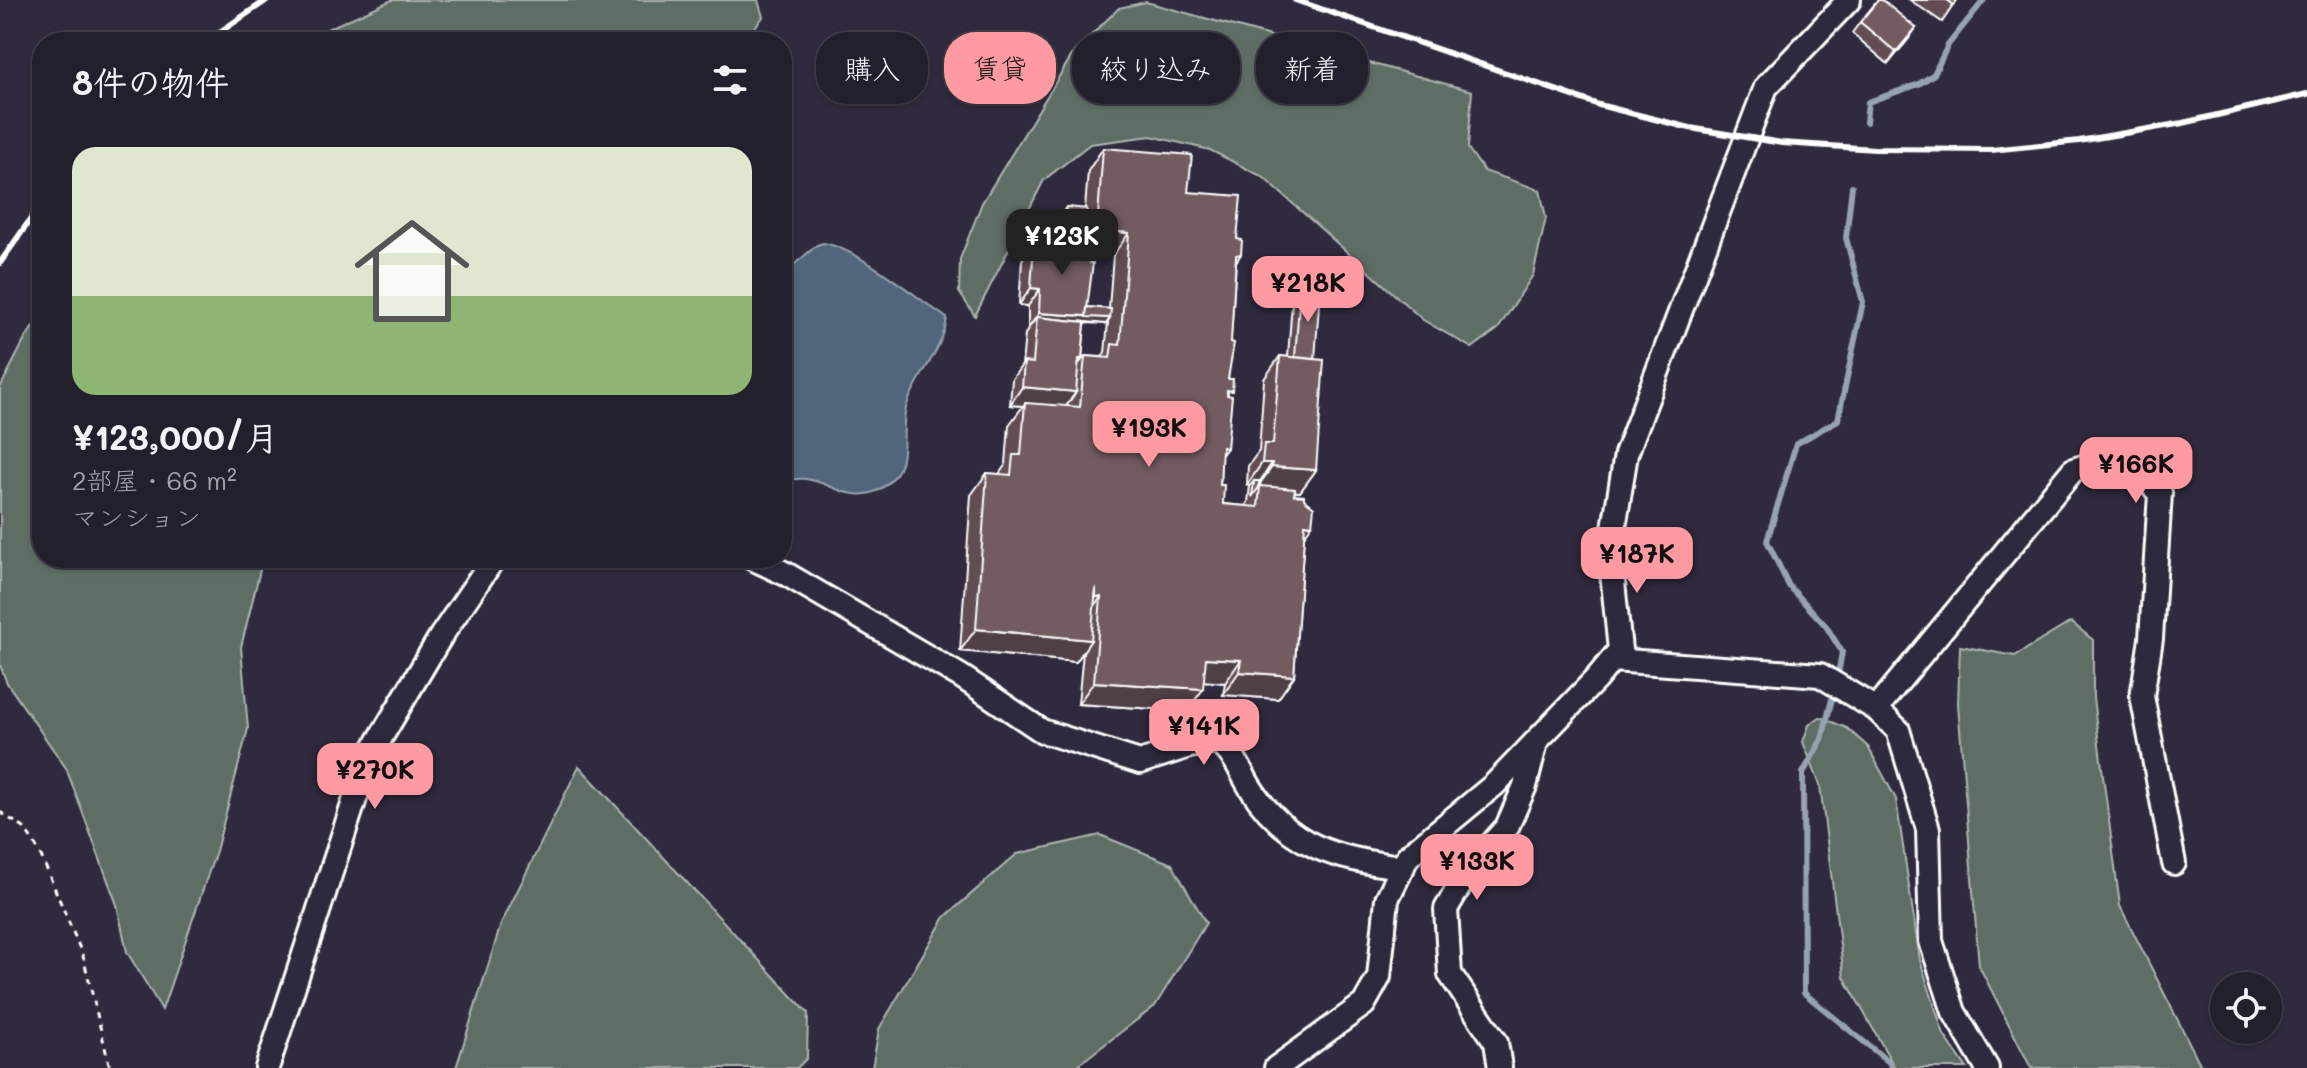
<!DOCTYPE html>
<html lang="ja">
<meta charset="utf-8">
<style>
:root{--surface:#23202e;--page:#2b2836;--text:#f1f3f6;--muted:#a3a3aa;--line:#403e4a;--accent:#ff9aa2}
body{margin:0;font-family:Mali,"Klee One",sans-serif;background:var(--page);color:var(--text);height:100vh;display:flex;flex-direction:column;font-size:30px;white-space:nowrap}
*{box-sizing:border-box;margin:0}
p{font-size:26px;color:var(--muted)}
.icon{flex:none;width:44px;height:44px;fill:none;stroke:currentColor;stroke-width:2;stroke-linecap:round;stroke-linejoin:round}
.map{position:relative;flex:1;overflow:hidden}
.side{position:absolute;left:32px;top:32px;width:760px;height:536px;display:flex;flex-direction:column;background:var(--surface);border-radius:32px;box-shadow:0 2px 6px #0004,0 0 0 2px var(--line)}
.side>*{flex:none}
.hud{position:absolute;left:816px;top:32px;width:760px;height:72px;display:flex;gap:16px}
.controls{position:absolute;left:2210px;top:972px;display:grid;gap:16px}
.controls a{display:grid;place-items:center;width:72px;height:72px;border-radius:50%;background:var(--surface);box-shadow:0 2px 6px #0004,0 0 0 2px var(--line);font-size:40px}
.price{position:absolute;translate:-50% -68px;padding:0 18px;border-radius:16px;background:var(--accent);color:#111;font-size:26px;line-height:52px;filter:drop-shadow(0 2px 4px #0008)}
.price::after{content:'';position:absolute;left:50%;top:48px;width:24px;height:18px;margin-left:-12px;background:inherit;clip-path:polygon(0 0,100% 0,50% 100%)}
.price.current{background:#222;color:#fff}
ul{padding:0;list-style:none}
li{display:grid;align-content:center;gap:16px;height:424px;padding:0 40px}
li+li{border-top:2px solid var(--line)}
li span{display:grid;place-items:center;height:248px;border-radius:24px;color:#555}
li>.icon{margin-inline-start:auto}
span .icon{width:144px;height:144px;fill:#fffc;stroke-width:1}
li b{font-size:34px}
h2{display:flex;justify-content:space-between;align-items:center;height:96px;padding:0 40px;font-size:34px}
.chip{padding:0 28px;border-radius:32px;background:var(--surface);box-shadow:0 2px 6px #0004,0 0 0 2px var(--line);font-size:28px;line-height:72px}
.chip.current{background:var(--accent);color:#111}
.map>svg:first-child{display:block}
.green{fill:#5e6e65;stroke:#aeb6b2;stroke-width:2}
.water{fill:#51667c;stroke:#97a3b0;stroke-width:2}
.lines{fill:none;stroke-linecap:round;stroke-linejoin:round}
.stream{stroke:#97a3b0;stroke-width:6}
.minor-casing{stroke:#fff;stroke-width:28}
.path{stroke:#fff;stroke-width:3;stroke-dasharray:6 6;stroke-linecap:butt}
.minor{stroke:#2f2a3d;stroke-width:22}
.rail{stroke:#fff;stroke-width:6}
.wall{fill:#624e53;stroke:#fff;stroke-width:2;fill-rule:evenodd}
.shaded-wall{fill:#504044;stroke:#fff;stroke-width:2}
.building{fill:#725b61;stroke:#fff;stroke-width:2}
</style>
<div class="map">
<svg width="2307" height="1068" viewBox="0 0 2307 1068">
<rect width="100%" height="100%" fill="#2f2a3d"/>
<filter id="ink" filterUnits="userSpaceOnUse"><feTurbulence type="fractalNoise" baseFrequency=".0125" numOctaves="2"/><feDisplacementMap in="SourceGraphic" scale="16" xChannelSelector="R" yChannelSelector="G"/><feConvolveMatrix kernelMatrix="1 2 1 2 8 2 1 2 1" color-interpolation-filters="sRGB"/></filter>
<g filter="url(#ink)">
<path class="green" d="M392,0H758L763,17L743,42H298Z
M1146,2L1472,91L1468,148L1484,171L1540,190L1546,218L1533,275L1498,329L1472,348L1423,320L1263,177L1210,150L1151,136L1090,144L1044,180L975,316L959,292L960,259L982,203L1074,52L1119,8Z
M42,313V558H263L241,647L248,729L216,851L162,1010L127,952L117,905L66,768L7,683L0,665V388L25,339Z
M2071,622L2093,640V698L2120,906L2202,1068H2031L1979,966L1958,704L1960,646L2015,656Z
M1820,717L1847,728L1868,747L1896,799L1920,960L1944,1035L1967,1068H1895L1844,977L1820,785L1803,742L1809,725Z
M579,766L808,1013L807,1058L797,1068H456L501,924Z
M1100,835L1172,864L1206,923L1155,1006L1074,1068H872L879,1029L945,917L1017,854Z"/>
<path class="water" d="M823,243C857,248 917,298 947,318C943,352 915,377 906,408C901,427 907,451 899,469C892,482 880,492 866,494C843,497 828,482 806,479C799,478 790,480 782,481V275L817,245Z"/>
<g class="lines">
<path class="stream" d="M1866,122L1868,102L1919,84L1934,74L1948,45L1984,0
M1837,680L1842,652L1826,626L1789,586L1767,541L1796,444L1838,420L1863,302L1846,238L1852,186
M1834,691L1822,739L1803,773L1804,993L1890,1063L1891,1068"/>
<g class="minor-casing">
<path id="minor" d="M752,558L786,574L962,677L1042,731L1140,762L1189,746L1218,742C1235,754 1239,769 1250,787C1287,846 1337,860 1403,867
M1612,660L1820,675L1876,709L1898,730L1928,829L1931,941L1954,1012L1987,1068
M1876,709L2073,470L2121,455L2160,493L2151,639L2142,696L2174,863
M267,1068L368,759L441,636L494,558
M1276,1068L1364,1004L1379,977L1387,899L1408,856L1494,785L1596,679L1620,650L1610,553L1626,454L1766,87L1849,0
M1500,1068L1496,1042L1450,974L1446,909L1470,868L1507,827L1525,786L1535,746"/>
</g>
<path class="path" d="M0,812L24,828L39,851L83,956L110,1068"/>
<use href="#minor" class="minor"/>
<path class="rail" d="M1295,0L1599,105L1690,128L1782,143L1875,149L1991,150L2079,141L2183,123L2307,94
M205,42L267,0
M0,263L42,203"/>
</g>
<path class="wall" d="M1910,0H1957L1942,22Z
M1860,22L1916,28L1888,64L1852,33Z
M1103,148L1188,192L1237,239L1241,254L1236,262L1228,379L1227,448L1221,456L1220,485L1223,504L1245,506L1248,502L1250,486L1247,485L1248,466L1259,451L1264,379L1280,356L1288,357L1292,301L1300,290L1315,359L1316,470L1300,492H1294L1304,535L1294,676L1278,699L1223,695L1225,683L1203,681V689L1187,711L1078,704L1083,652L1076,662L960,651L971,495L987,473L999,474L1006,464L1009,425L1023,406L1010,405L1012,379L1022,365L1025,334L1028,330V306L1019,305L1022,260L1028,251H1023L1026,234L1030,228H1035L1041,220L1062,222V213L1066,207L1085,209L1088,171ZM1083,229L1082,234H1068L1064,242L1060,241L1061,231L1081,232ZM1090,253L1113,255L1109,309L1087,307ZM1108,322L1105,353L1102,357L1085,356L1079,364L1082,359L1085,323L1106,324Z"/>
<path class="shaded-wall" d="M1916,28L1908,40L1888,64L1896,52Z
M1065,225L1085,226L1081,232L1061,231Z
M1097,230L1129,233L1113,255L1081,252Z
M1027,245H1032L1028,251H1023Z
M1031,288L1040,289L1028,306L1019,305Z
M1039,313L1110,318L1106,324L1037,317L1027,330Z
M1022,387L1076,392L1064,409L1025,403L1023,406L1010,405Z
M1262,463H1272L1257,486L1254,481L1250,486L1247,485Z
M1272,467L1316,470L1300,492L1259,489L1260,486L1256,489Z
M1305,524L1312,525L1296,547Z
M1096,597H1101L1085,620Z
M976,629L1091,640L1076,662L960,651Z
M1206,658L1241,660L1225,683L1190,680Z
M1239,672L1294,676L1278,699L1223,695Z
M1094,682L1203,689L1187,711L1078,704Z"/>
<path class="building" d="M1878,0H1882L1916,28L1896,52L1860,22Z
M1947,0H1957L1954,5Z
M1103,148L1192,155L1188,192L1241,196L1237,239L1242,240L1241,254L1236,255L1231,342L1234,343L1228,379H1233L1232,391L1227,390V395L1232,396L1227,448L1222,447L1220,485H1224L1223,504L1258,507L1260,486L1295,489L1294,495L1304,496V499L1314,507L1312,525L1305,524L1294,676L1239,672L1241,660L1206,658L1203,689L1094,682L1101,597H1096V587L1091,640L976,629L987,473L1011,475L1013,455H1021L1025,403L1080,407L1085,356L1110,358L1112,344L1120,345L1129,233L1097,230Z
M1066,207L1087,209L1085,226L1065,225Z
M1041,220L1062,222L1060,241L1039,240Z
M1030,228H1035L1034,243L1032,245H1027Z
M1068,234H1083V243L1068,242Z
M1043,240L1091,243L1090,263H1093L1086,316L1039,313L1040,289L1031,288L1034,243H1043Z
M1300,290L1320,291L1315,359L1295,357Z
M1087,307L1111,309L1110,318L1086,317Z
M1037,317L1085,322L1082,359H1079L1076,392L1022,387L1024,362L1033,363Z
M1280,356L1324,360L1316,470L1272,467V463H1262L1264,444H1273Z
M1254,481H1259V487L1252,497Z"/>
</g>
</svg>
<div class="controls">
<a><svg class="icon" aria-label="locate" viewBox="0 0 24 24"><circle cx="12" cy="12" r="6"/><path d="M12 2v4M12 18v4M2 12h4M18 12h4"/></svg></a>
</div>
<b class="price current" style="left:1062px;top:277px">¥123K</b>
<b class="price" style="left:1308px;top:324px">¥218K</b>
<b class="price" style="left:1149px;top:469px">¥193K</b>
<b class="price" style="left:2136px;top:505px">¥166K</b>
<b class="price" style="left:1637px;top:595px">¥187K</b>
<b class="price" style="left:1204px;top:767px">¥141K</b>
<b class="price" style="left:375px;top:811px">¥270K</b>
<b class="price" style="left:1477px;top:902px">¥133K</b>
<div class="hud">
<a class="chip">購入</a>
<a class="chip current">賃貸</a>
<a class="chip">絞り込み</a>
<a class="chip">新着</a>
</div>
<section class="side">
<h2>8件の物件<svg class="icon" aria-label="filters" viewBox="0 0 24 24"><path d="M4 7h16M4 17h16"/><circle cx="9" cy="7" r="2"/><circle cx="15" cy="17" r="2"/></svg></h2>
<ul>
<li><span style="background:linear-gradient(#dfe7d0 60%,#8fb573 0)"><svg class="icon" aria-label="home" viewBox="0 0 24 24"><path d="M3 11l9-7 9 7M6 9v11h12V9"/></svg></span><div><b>¥123,000/月</b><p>2部屋 · 66 m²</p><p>マンション</p></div></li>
</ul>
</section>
</div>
